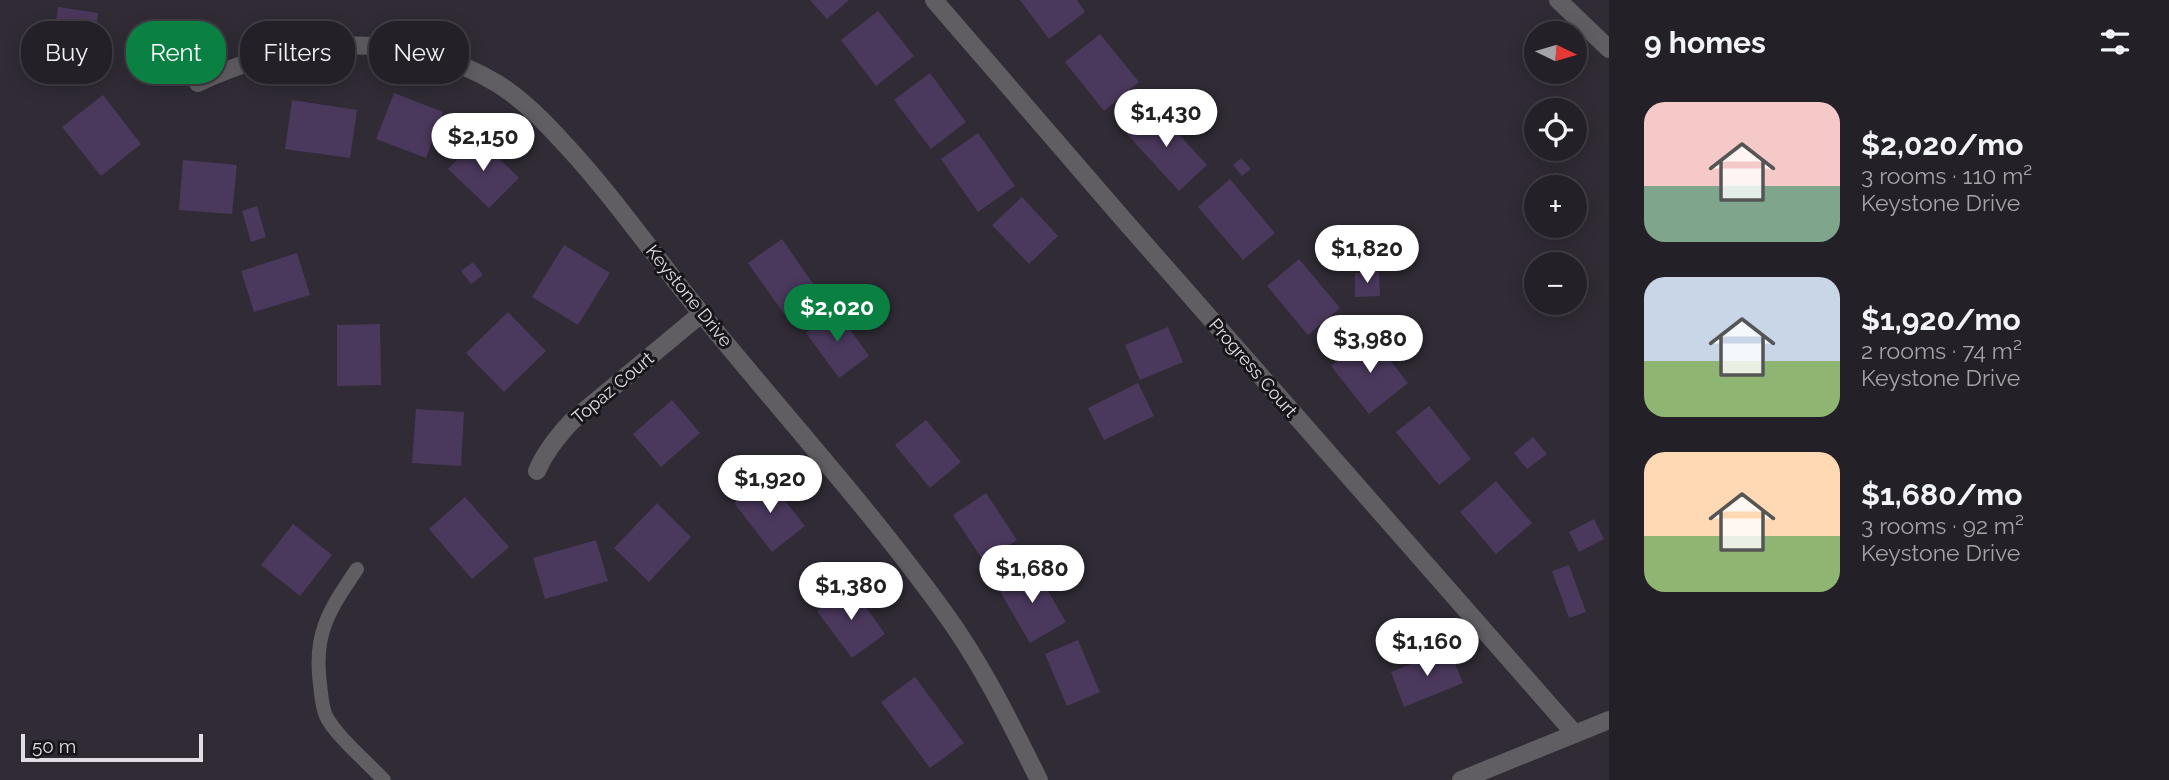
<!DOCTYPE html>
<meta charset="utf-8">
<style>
:root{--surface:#242028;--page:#2c2830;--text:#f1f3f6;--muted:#a3a3a8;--line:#413e45;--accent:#0b8043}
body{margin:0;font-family:Raleway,sans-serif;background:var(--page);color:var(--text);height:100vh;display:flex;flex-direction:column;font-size:26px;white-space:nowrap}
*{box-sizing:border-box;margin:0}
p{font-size:23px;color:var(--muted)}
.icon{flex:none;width:38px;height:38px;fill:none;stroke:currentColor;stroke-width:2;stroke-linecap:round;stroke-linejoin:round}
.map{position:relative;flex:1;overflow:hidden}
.panel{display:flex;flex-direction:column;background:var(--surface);width:560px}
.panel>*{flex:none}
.banner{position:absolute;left:21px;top:21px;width:665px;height:63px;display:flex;gap:14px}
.needle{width:46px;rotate:95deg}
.tools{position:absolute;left:1524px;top:21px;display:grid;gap:14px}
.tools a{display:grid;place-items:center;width:63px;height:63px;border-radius:50%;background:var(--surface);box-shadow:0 4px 18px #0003,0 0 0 2px var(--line);font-size:35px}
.scale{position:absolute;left:21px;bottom:18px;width:182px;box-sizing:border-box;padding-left:7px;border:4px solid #e0dde4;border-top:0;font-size:19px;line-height:24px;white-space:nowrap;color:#e0dde4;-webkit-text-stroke:5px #171519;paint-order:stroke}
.price{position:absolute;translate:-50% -60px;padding:0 16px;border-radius:24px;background:#fff;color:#222;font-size:23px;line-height:46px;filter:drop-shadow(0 2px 4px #0008)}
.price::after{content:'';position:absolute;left:50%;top:42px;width:21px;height:16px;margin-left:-10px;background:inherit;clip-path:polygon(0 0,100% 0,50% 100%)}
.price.selected{background:var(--accent);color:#fff}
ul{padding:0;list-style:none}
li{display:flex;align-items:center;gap:21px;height:175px;padding:0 35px}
li span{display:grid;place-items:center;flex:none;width:196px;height:140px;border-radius:21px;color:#555}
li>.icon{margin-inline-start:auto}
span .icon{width:84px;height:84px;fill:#fffc;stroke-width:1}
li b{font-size:30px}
h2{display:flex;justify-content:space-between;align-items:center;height:84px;padding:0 35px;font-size:30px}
.tag{padding:0 24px;border-radius:28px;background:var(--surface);box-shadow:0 4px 18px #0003,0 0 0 2px var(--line);font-size:24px;line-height:63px}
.tag.selected{background:var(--accent);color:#fff}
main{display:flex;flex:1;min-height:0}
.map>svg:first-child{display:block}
.building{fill:#4b395d}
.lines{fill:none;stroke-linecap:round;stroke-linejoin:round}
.service{stroke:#605e63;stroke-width:14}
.minor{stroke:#605e63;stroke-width:18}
.labels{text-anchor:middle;stroke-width:6;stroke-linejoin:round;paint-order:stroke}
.street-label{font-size:18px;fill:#e0dde4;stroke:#171519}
</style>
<main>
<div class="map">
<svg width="1609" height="780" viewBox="0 0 1609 780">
<rect width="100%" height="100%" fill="#302b35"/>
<path class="building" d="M810,0H849L827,19Z
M1020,0H1077L1085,12L1049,39Z
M58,7L98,13L90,72L50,66Z
M878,11L914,56L876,86L841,40Z
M1100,34L1139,82L1104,111L1065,62Z
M930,73L966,122L931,149L894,100Z
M394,93L443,112L426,158L376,139Z
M103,95L141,144L101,176L62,127Z
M292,100L357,110L350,158L285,149Z
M1154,107L1207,165L1179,191L1126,133Z
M978,133L1015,186L978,212L941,159Z
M478,138L519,178L489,208L448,169Z
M1241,158L1251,169L1242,176L1233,165Z
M183,160L237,165L232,214L179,210Z
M1230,179L1275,233L1243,260L1198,207Z
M1022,197L1058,236L1029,264L992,225Z
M257,206L266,237L251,242L242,211Z
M782,239L818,291L784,314L748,263Z
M564,245L610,273L578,325L532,297Z
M297,253L310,295L254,312L241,271Z
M1299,259L1340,308L1308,335L1267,286Z
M473,262L483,275L471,284L461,271Z
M1379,272L1380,296L1355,297V273Z
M836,310L869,356L839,378L806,333Z
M508,312L546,351L504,392L466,353Z
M380,324L381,385L337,386V325Z
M1168,327L1183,362L1140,380L1125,345Z
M1371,336L1408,383L1369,414L1331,366Z
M1138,383L1154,416L1104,440L1088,408Z
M672,400L700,433L661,467L633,434Z
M1429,406L1471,459L1439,485L1396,432Z
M416,409L464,412L461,466L412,463Z
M926,420L961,462L930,488L895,445Z
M1533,437L1547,454L1527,469L1514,453Z
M767,478L805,526L772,552L734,503Z
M1496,481L1532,523L1496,554L1460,512Z
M986,493L1017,540L984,562L953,515Z
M465,497L509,547L472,579L429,529Z
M657,503L691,537L649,582L614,548Z
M1594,519L1604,539L1579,552L1569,532Z
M293,524L332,555L300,596L261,565Z
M596,540L608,581L545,599L533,558Z
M1569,565L1586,612L1569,618L1552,571Z
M1034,567L1066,622L1030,643L998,588Z
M851,586L885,634L852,658L817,611Z
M1078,640L1100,692L1067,706L1045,654Z
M1449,649L1463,683L1404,707L1391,672Z
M915,677L964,743L930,768L881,702Z"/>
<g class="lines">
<path class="service" d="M357,569C330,609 313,633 320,684C321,694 322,707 326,716C336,736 367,762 384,780"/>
<path class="minor" d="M934,0L1123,219L1575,734
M1558,0L1609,49
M198,83C292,38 406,28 498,84C522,99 542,119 561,140C612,194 654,256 701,313C782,413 869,508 944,612C982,664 1010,722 1039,780
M537,471C545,452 557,437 571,422L701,314
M1461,780L1609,720"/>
</g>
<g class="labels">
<g class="street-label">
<text transform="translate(689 296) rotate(51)" y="6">Keystone Drive</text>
<text transform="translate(1253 368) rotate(49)" y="6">Progress Court</text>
<text transform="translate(613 388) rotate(-40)" y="6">Topaz Court</text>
</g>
</g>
</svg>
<div class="tools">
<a><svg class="needle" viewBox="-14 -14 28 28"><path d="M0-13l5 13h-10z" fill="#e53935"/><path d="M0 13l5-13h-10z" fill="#a3a3a8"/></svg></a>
<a><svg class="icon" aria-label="locate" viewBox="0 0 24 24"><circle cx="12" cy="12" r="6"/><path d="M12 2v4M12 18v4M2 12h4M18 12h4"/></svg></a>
<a>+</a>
<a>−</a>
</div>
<div class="scale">50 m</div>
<b class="price" style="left:1166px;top:149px">$1,430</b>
<b class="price" style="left:483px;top:173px">$2,150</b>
<b class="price" style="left:1367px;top:285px">$1,820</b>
<b class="price selected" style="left:837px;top:344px">$2,020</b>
<b class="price" style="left:1370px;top:375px">$3,980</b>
<b class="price" style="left:770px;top:515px">$1,920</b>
<b class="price" style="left:1032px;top:605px">$1,680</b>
<b class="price" style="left:851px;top:622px">$1,380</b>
<b class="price" style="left:1427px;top:678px">$1,160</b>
<div class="banner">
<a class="tag">Buy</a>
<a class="tag selected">Rent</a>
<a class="tag">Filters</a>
<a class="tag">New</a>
</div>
</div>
<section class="panel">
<h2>9 homes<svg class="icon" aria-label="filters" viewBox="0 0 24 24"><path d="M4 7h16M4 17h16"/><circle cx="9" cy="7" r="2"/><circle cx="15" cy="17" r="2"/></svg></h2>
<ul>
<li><span style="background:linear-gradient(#f6c9c9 60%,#7fa58c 0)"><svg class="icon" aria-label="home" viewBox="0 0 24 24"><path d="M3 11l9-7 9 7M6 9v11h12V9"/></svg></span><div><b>$2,020/mo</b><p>3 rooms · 110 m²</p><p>Keystone Drive</p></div></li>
<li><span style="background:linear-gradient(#c9d6e8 60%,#8fb573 0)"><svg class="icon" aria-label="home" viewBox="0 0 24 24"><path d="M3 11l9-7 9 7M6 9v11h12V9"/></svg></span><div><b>$1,920/mo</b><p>2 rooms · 74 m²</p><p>Keystone Drive</p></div></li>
<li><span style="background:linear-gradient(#ffd9b3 60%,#8fb573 0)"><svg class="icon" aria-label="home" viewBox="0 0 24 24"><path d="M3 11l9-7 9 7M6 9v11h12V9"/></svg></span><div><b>$1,680/mo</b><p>3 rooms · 92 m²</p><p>Keystone Drive</p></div></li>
</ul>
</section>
</main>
